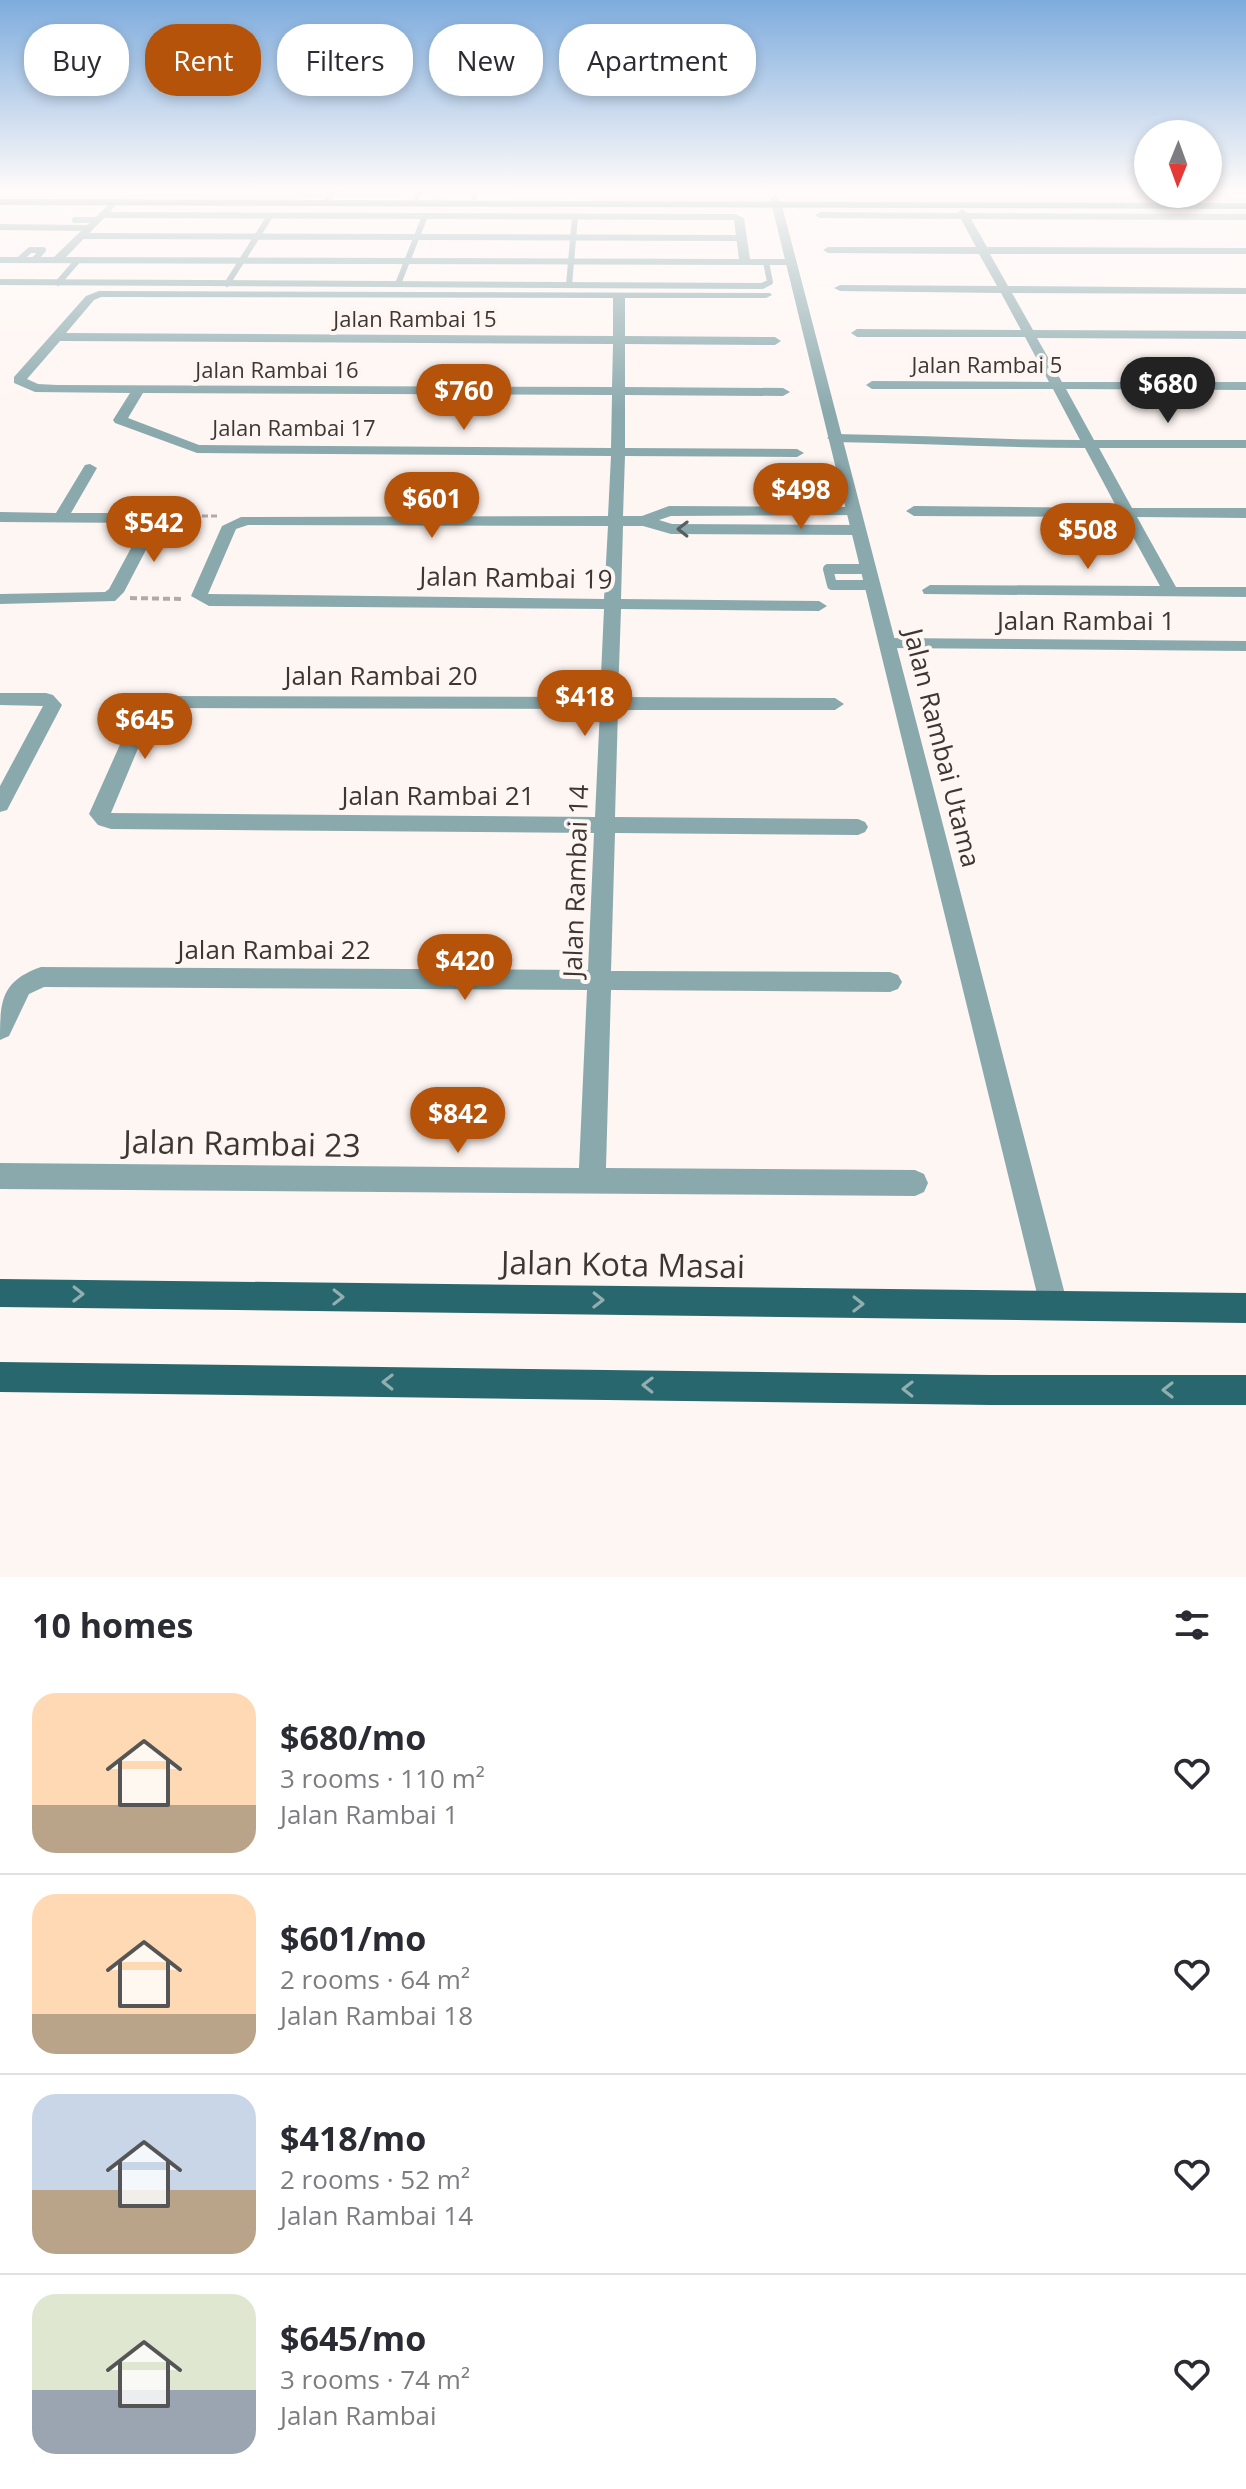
<!DOCTYPE html>
<meta charset="utf-8">
<style>
:root{--surface:#fff;--page:#f7f7f7;--text:#2b2b33;--muted:#7c7c81;--line:#e1e1e2;--accent:#b45309}
body{margin:0;font-family:"Open Sans",sans-serif;background:var(--page);color:var(--text);height:100vh;display:flex;flex-direction:column;font-size:30px;white-space:nowrap}
*{box-sizing:border-box;margin:0}
p{font-size:26px;color:var(--muted)}
.icon{flex:none;width:44px;height:44px;fill:none;stroke:currentColor;stroke-width:2;stroke-linecap:round;stroke-linejoin:round}
.map{position:relative;height:1577px;overflow:hidden}
.side{display:flex;flex-direction:column;background:var(--surface);flex:1}
.side>*{flex:none}
.top-card{position:absolute;left:24px;top:24px;width:800px;height:72px;display:flex;gap:16px}
.needle{width:52px;rotate:181deg}
.fabs{position:absolute;left:1134px;top:120px;display:grid;gap:16px}
.fabs a{display:grid;place-items:center;width:88px;height:88px;border-radius:50%;background:var(--surface);box-shadow:0 4px 12px #0003;font-size:40px}
.price{position:absolute;translate:-50% -68px;padding:0 18px;border-radius:28px;background:var(--accent);color:#fff;font-size:26px;line-height:52px;filter:drop-shadow(0 2px 4px #0008)}
.price::after{content:'';position:absolute;left:50%;top:48px;width:24px;height:18px;margin-left:-12px;background:inherit;clip-path:polygon(0 0,100% 0,50% 100%)}
.price.selected{background:#222;color:#fff}
ul{padding:0;list-style:none}
li{display:flex;align-items:center;gap:24px;height:200px;padding:0 32px}
li+li{border-top:2px solid var(--line)}
li span{display:grid;place-items:center;flex:none;width:224px;height:160px;border-radius:24px;color:#555}
li>.icon{margin-inline-start:auto}
span .icon{width:96px;height:96px;fill:#fffc;stroke-width:1}
li b{font-size:34px}
h2{display:flex;justify-content:space-between;align-items:center;height:96px;padding:0 32px;font-size:34px}
.tag{padding:0 28px;border-radius:32px;background:var(--surface);box-shadow:0 4px 12px #0003;font-size:28px;line-height:72px}
.tag.selected{background:var(--accent);color:#fff}
.map>svg:first-child{display:block}
.lines{fill:none;stroke-linecap:round;stroke-linejoin:round}
.path-far1{stroke:#b2aaa7;stroke-width:3;stroke-dasharray:6 3;stroke-linecap:butt}
.path{stroke:#b2aaa7;stroke-width:4;stroke-dasharray:7 4;stroke-linecap:butt}
.service-far1{stroke:#8aa9ad;stroke-width:6}
.service{stroke:#8aa9ad;stroke-width:10}
.minor{fill:#8aa9ad;fill-rule:evenodd}
.tertiary{fill:#8aa9ad;fill-rule:evenodd}
.secondary{fill:#548288;fill-rule:evenodd}
.primary{fill:#28676e;fill-rule:evenodd}
.oneway{stroke:#585e5e}
.oneway2{stroke:#93aeb0}
.labels{text-anchor:middle;stroke-width:8;stroke-linejoin:round;paint-order:stroke}
.far-street-label{font-size:22px;fill:#3d3633;stroke:#fef6f3}
.street-label{font-size:26px;fill:#3d3633;stroke:#fef6f3}
.near-street-label{font-size:32px;fill:#3d3633;stroke:#fef6f3}
</style>
<div class="map">
<svg width="1246" height="1577" viewBox="0 0 1246 1577">
<rect width="100%" height="100%" fill="#fef6f3"/>
<g class="lines">
<path class="path-far1" d="M166,516H217"/>
<path class="path" d="M130,598L181,599"/>
<path class="service-far1" d="M417,197L420,191
M474,197L475,191
M75,220H97
M0,227L88,228
M81,236L742,238
M19,260L30,250H43L34,260
M0,282L762,286L770,282L766,262
M58,283L78,260
M227,284L270,216
M398,284L425,216
M569,285L575,217"/>
<path class="service" d="M867,569H828L832,585H871
M886,643L1246,646"/>
<path class="minor" d="M110,203L115,206L110,212L735,214L744,218L750,259H790L795,262L790,265L0,263V257H54ZM104,218L734,220L739,259L66,257Z
M962,209L967,213L1246,214V220L971,219L987,247L1246,248V254H990L1008,286L1246,288V294L1012,293L1033,330L1246,331V339L1037,338L1062,382H1246V390L1066,389L1094,440H1246V448H1099L1132,508H1246V518L1137,517L1176,587H1246V597L924,594L922,590L930,585L1160,586L1122,517L914,516L906,511L914,506L1117,508L1085,448C1001,448 918,443 834,442L827,438L834,434C916,435 998,440 1080,440L1053,389H872L866,385L872,381L1049,382L1025,337H857L851,333L857,329L1021,330L1001,293L840,291L834,288L840,285L997,286L979,254L828,253L823,250L828,247H976L961,219L820,218L815,215L820,212L957,213Z
M99,291L770,293L772,295L766,298H625V336L775,337L781,341L775,345L625,344V387L783,388L790,392L783,396L625,395V448L797,449L804,453L797,457L625,456L623,516H642L669,506L853,507L858,509V515L671,516L659,520L672,524L857,525L865,530L857,535L671,534L643,526H623L621,599L819,601L827,606L819,611L621,609L618,697L835,698L844,704L835,710H618L615,817L858,819L865,822L868,827L865,832L858,835L615,833L611,971L890,972L898,975L902,982L898,989L890,992L611,990L606,1168L915,1170L924,1174L928,1183L924,1192L915,1196L0,1189V1163L579,1168L587,990L44,987L29,994L9,1036L0,1040C0,1001 1,981 41,967L588,970L594,833L111,829L98,825L89,814L135,711L158,696L600,697L604,609L209,606L191,596L222,526L241,517L608,516L611,456L197,453L115,423L113,420L130,393L35,392L14,383V377L86,296ZM101,297L613,298V336L66,333L94,300ZM60,341L613,344L612,387L57,385L38,384L27,379ZM143,393L612,395L611,448L199,445L128,418ZM248,525L608,526L604,599L208,594L236,529ZM162,708L600,709L595,817L111,813L152,715Z
M90,464L97,468L71,513H144L160,523L124,592L115,601L0,604V594L105,592L109,589L144,524L141,523L0,522V512L56,513L85,465Z
M0,693H46L53,695L62,705L7,810L0,812V786L43,706L0,705Z"/>
<path class="tertiary" d="M328,191H338L327,206L322,203Z
M775,195L780,198L1068,1306L1064,1316L1054,1320L1044,1316L1040,1306L770,198Z"/>
<path class="secondary" d="M0,199L1246,203V209L0,205Z"/>
<path class="primary" d="M0,1279L1246,1293V1323L0,1307Z
M0,1362L991,1375H1246V1405H991L0,1392Z"/>
</g>
<defs><path id="oneway-chevron" d="M-2-3.5L2.5 0L-2 3.5" fill="none" stroke-width="1.6" stroke-linecap="round" stroke-linejoin="round" transform="scale(2)"/></defs>
<use class="oneway" href="#oneway-chevron" transform="translate(683 529) rotate(-179)"/>
<g class="oneway2">
<use href="#oneway-chevron" transform="translate(78 1294) rotate(1)"/>
<use href="#oneway-chevron" transform="translate(338 1297) rotate(1)"/>
<use href="#oneway-chevron" transform="translate(598 1300) rotate(1)"/>
<use href="#oneway-chevron" transform="translate(858 1304) rotate(1)"/>
<use href="#oneway-chevron" transform="translate(388 1382) rotate(-179)"/>
<use href="#oneway-chevron" transform="translate(648 1385) rotate(-179)"/>
<use href="#oneway-chevron" transform="translate(908 1389) rotate(-179)"/>
<use href="#oneway-chevron" transform="translate(1168 1390) rotate(-180)"/>
</g>
<linearGradient id="sky" x2="0" y2="1"><stop stop-color="#7eacdd"/><stop offset="0.46" stop-color="#fffbfa"/><stop offset="1" stop-color="#fffbfa" stop-opacity="0"/></linearGradient>
<rect width="1246" height="412" fill="url(#sky)"/>
<g class="labels">
<g class="far-street-label">
<text x="415" y="327">Jalan Rambai 15</text>
<text x="987" y="373">Jalan Rambai 5</text>
<text x="277" y="378">Jalan Rambai 16</text>
<text x="294" y="436">Jalan Rambai 17</text>
</g>
<g class="street-label">
<text transform="translate(516 578) rotate(1)" y="9">Jalan Rambai 19</text>
<text x="1086" y="630">Jalan Rambai 1</text>
<text x="381" y="685">Jalan Rambai 20</text>
<text transform="translate(942 748) rotate(76)" y="9">Jalan Rambai Utama</text>
<text x="438" y="805">Jalan Rambai 21</text>
<text transform="translate(576 881) rotate(-88)" y="9">Jalan Rambai 14</text>
<text x="274" y="959">Jalan Rambai 22</text>
</g>
<g class="near-street-label">
<text transform="translate(242 1144) rotate(1)" y="11">Jalan Rambai 23</text>
<text transform="translate(623 1265) rotate(1)" y="11">Jalan Kota Masai</text>
</g>
</g>
</svg>
<div class="fabs">
<a><svg class="needle" viewBox="-14 -14 28 28"><path d="M0-13l5 13h-10z" fill="#e53935"/><path d="M0 13l5-13h-10z" fill="#7c7c81"/></svg></a>
</div>
<b class="price selected" style="left:1168px;top:425px">$680</b>
<b class="price" style="left:464px;top:432px">$760</b>
<b class="price" style="left:801px;top:531px">$498</b>
<b class="price" style="left:432px;top:540px">$601</b>
<b class="price" style="left:154px;top:564px">$542</b>
<b class="price" style="left:1088px;top:571px">$508</b>
<b class="price" style="left:585px;top:738px">$418</b>
<b class="price" style="left:145px;top:761px">$645</b>
<b class="price" style="left:465px;top:1002px">$420</b>
<b class="price" style="left:458px;top:1155px">$842</b>
<div class="top-card">
<a class="tag">Buy</a>
<a class="tag selected">Rent</a>
<a class="tag">Filters</a>
<a class="tag">New</a>
<a class="tag">Apartment</a>
</div>
</div>
<section class="side">
<h2>10 homes<svg class="icon" aria-label="filters" viewBox="0 0 24 24"><path d="M4 7h16M4 17h16"/><circle cx="9" cy="7" r="2"/><circle cx="15" cy="17" r="2"/></svg></h2>
<ul>
<li><span style="background:linear-gradient(#ffd9b3 70%,#b9a48a 0)"><svg class="icon" aria-label="home" viewBox="0 0 24 24"><path d="M3 11l9-7 9 7M6 9v11h12V9"/></svg></span><div><b>$680/mo</b><p>3 rooms · 110 m²</p><p>Jalan Rambai 1</p></div><svg class="icon" aria-label="heart" viewBox="0 0 24 24"><path d="M12 20l-8-8c-3-5 5-10 8-4 3-6 11-1 8 4z"/></svg></li>
<li><span style="background:linear-gradient(#ffd9b3 75%,#b9a48a 0)"><svg class="icon" aria-label="home" viewBox="0 0 24 24"><path d="M3 11l9-7 9 7M6 9v11h12V9"/></svg></span><div><b>$601/mo</b><p>2 rooms · 64 m²</p><p>Jalan Rambai 18</p></div><svg class="icon" aria-label="heart" viewBox="0 0 24 24"><path d="M12 20l-8-8c-3-5 5-10 8-4 3-6 11-1 8 4z"/></svg></li>
<li><span style="background:linear-gradient(#c9d6e8 60%,#b9a48a 0)"><svg class="icon" aria-label="home" viewBox="0 0 24 24"><path d="M3 11l9-7 9 7M6 9v11h12V9"/></svg></span><div><b>$418/mo</b><p>2 rooms · 52 m²</p><p>Jalan Rambai 14</p></div><svg class="icon" aria-label="heart" viewBox="0 0 24 24"><path d="M12 20l-8-8c-3-5 5-10 8-4 3-6 11-1 8 4z"/></svg></li>
<li><span style="background:linear-gradient(#dfe7d0 60%,#9aa5b1 0)"><svg class="icon" aria-label="home" viewBox="0 0 24 24"><path d="M3 11l9-7 9 7M6 9v11h12V9"/></svg></span><div><b>$645/mo</b><p>3 rooms · 74 m²</p><p>Jalan Rambai</p></div><svg class="icon" aria-label="heart" viewBox="0 0 24 24"><path d="M12 20l-8-8c-3-5 5-10 8-4 3-6 11-1 8 4z"/></svg></li>
</ul>
</section>
